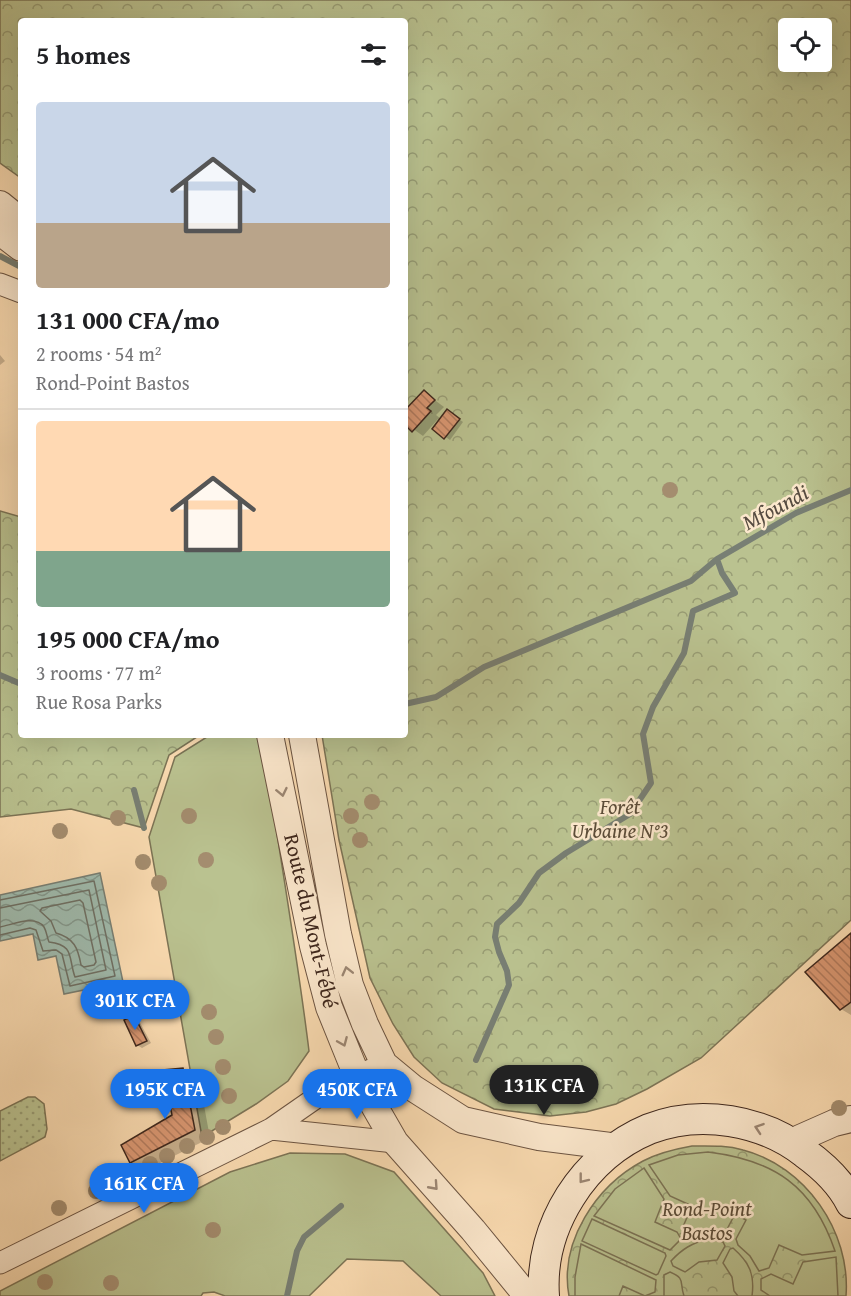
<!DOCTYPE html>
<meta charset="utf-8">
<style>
:root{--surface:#fff;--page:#f6f6f6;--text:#202124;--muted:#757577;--line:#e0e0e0;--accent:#1a73e8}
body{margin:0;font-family:"Gentium Book Plus",serif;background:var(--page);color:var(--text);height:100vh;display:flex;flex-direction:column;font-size:22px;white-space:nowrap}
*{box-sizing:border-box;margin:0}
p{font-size:20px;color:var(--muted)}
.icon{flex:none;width:33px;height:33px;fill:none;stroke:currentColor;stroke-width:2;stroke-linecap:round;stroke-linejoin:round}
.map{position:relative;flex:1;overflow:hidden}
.side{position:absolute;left:18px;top:18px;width:390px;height:720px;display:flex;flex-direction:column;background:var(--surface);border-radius:6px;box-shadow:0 6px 24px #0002}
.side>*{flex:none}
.controls{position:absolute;left:778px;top:18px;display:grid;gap:12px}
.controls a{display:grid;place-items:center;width:54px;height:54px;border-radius:6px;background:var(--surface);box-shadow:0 6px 24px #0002;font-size:30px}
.price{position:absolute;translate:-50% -51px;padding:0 14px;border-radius:21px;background:var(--accent);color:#fff;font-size:20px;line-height:39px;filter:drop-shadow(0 2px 3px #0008)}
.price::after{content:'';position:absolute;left:50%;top:36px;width:18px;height:14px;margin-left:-9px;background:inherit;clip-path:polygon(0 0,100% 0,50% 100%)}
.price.current{background:#222;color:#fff}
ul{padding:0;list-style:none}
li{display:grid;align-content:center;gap:12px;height:318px;padding:0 18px}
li+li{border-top:2px solid var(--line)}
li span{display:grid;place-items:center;height:186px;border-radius:6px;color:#555}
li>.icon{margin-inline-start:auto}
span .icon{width:108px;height:108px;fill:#fffc;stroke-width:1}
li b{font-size:26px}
h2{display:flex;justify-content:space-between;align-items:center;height:72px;padding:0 18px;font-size:26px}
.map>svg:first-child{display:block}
.grass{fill:url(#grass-dots);stroke:#7c7456;stroke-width:1.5}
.forest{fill:url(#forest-crowns);stroke:#7c7456;stroke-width:1.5;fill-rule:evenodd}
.garden{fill:#bac290;stroke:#7c7456;stroke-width:1.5}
.water{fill:url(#water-waves);stroke:#787f74;stroke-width:1.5}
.shadow{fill:#0003}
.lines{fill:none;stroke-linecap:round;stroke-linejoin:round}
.shore{stroke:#6e7065;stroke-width:1.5}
.stream{stroke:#787f74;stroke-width:6}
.building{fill:url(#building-back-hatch);stroke:#3d261c;stroke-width:1.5}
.minor-casing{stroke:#6c5442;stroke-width:23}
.tertiary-casing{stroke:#6c5442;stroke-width:28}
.secondary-casing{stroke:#3d261c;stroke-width:32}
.minor{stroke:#fce8cd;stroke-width:21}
.tertiary{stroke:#fce8cd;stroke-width:26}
.secondary{stroke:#fce8cd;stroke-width:30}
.tree{fill:#a48d6f}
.oneway{stroke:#9c8774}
.labels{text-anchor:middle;stroke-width:5;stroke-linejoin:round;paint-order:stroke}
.park-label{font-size:21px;font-style:italic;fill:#5c4d39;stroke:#fce8cd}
.street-label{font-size:21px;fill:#3d261c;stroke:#fce8cd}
.water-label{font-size:22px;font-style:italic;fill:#564b40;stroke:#fce8cd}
</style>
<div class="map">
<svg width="851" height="1296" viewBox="0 0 851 1296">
<defs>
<pattern id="grass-dots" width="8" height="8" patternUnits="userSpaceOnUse" patternTransform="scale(1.5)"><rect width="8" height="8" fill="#bac290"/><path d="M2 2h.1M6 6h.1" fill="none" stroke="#989d75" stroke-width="1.8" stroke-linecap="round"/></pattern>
<pattern id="forest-crowns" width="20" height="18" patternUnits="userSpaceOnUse" patternTransform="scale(1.5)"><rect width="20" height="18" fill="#bac290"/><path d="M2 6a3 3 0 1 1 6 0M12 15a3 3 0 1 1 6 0" fill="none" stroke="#989d75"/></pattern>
<pattern id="water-waves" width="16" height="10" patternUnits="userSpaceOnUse" patternTransform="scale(1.5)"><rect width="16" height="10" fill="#9fbbae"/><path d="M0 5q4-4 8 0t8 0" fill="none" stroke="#83988d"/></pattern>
<pattern id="building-back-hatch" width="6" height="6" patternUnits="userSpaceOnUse" patternTransform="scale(1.5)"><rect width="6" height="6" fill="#da9772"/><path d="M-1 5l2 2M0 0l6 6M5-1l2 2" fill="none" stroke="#b27b5d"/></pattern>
</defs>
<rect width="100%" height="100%" fill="#fbdcb2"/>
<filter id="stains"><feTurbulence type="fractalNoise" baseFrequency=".00333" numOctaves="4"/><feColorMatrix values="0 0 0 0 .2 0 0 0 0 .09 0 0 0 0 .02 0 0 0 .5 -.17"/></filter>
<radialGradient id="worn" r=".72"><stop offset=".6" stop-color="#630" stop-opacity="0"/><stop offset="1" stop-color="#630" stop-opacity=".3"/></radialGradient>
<path class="grass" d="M28,1097H35L44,1104L47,1129L45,1137L0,1161V1111Z"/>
<path class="forest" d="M0,0H851V920L701,1058L647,1089L616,1104L586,1112L550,1116L494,1109L442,1083L414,1057L393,1024L370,978L339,840L322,735H405V21H21V178L0,163ZM789,28H822V62H789Z
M0,511L21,517V735H200L169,755L144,828L71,809L0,817Z
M692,1146C709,1146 726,1145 743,1150C805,1166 851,1231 846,1296H569C559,1242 596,1186 643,1161C658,1153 675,1149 692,1146Z"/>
<path class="garden" d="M210,735H262C277,840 296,945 309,1051L288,1081L256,1104L202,1137L149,837L175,757Z
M708,1152C774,1160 813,1186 835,1251L802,1255L779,1245L769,1268L759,1271L750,1256L738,1245L736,1239L746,1220L735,1214L724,1235L707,1234L687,1237L682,1229L692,1206L670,1196L649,1165L678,1155Z
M290,1153L345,1154L394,1172L483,1273L495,1296H441L403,1261L347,1259L309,1296H225L214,1292L203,1293L201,1296H0V1291L230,1172Z
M644,1168L664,1199L655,1222L677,1232L681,1239L670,1250L594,1216L615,1189Z
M592,1219L665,1253L666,1256L658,1274L656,1275L582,1241Z
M708,1239L723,1242L725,1246L717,1260L699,1262L685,1272L673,1266L671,1261C682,1249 692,1243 708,1239Z
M581,1244L656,1280L655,1292L645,1296L623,1286L619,1296H575V1277Z
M733,1248C749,1262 755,1274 752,1296H738L734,1291L732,1277L723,1263L730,1249Z
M836,1257L838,1296H770L761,1290V1279L771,1274L793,1284L803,1262Z
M670,1272C686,1279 679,1281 684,1296H664V1275Z"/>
<path class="water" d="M100,873L123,982L64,994L56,956L38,960L33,934L0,941V895Z"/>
<path class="shadow" d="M0,355L5,361L0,365Z
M424,392L444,407L436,415L441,419L452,414L463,422L450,440L434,429L440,421L438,419L423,436L405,423V413Z
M851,935V1015L841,1009L807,972Z
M134,1016L138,1019L151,1043L142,1048L137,1045Z
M183,1069L199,1078L210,1138L146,1170L131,1162L173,1116Z"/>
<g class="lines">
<path class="shore" d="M0,900L94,881L115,976L70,986L62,954L56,950L43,951L36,930L30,928L0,935
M80,900L83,903L96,962L94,965L84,967L81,965C78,948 74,938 56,933L51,921L40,911L42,908Z
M0,908L89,890L106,970L75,977C68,958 75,945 49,942C47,938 47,932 44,927C35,914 12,925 0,927"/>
<path class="stream" d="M0,256L21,267
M0,675L21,684
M405,704L436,697L484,667L691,581L717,559L796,513L851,490
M134,790L144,828
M476,1060L509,985L507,971L499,952L495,937L497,924L519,903L539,873L566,853L630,814L651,783L643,734L653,707L684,653L693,611L735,593L722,573L717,559
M287,1296L297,1251L304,1237L341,1206"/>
</g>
<path class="building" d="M424,390L435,400L427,408L431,411L412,432L405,425V410Z
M447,409L460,419L444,439L432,429Z
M851,933V1002L840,1010L805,972Z
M134,1015L147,1041L136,1046L124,1020Z
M183,1068L195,1130L130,1163L121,1145L172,1115L163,1070Z"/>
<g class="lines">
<g class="minor-casing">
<path id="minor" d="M0,284L21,292
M271,1129L395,1142
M0,1263L271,1129L330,1088L384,1064"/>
</g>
<g class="tertiary-casing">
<path id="tertiary" d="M0,204L21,221
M0,232L21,248
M270,735L313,946L329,1007L357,1076L395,1142L473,1230L527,1296
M302,735L338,934L350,985L365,1024L384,1064L413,1088L463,1120L539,1137L618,1147
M791,1142L834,1123L851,1119"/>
</g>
<g class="secondary-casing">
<path id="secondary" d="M544,1296C539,1226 584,1156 649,1129C700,1109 763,1120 805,1153C823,1166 841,1183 851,1203"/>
</g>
<use href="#minor" class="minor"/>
<use href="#tertiary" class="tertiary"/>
<use href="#secondary" class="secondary"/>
</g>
<g class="tree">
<circle cx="670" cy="490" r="8"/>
<circle cx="372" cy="802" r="8"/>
<circle cx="189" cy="816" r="8"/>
<circle cx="351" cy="816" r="8"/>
<circle cx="118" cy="818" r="8"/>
<circle cx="60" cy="831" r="8"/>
<circle cx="360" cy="840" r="8"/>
<circle cx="206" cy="860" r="8"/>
<circle cx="143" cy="862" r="8"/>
<circle cx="159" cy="883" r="8"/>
<circle cx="209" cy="1012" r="8"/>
<circle cx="216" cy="1037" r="8"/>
<circle cx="223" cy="1067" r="8"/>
<circle cx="229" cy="1096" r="8"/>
<circle cx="839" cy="1108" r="8"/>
<circle cx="223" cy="1127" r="8"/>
<circle cx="207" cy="1137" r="8"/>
<circle cx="187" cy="1146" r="8"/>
<circle cx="167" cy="1156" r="8"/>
<circle cx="150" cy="1164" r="8"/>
<circle cx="115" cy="1183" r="8"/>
<circle cx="96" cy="1191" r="8"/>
<circle cx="59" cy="1208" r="8"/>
<circle cx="213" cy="1230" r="8"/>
<circle cx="45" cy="1282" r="8"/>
<circle cx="111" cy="1283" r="8"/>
</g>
<defs><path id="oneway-chevron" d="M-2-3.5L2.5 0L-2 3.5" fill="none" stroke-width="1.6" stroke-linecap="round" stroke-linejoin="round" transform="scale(1.5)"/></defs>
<g class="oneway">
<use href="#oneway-chevron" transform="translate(282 792) rotate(78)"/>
<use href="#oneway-chevron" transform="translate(347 971) rotate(-104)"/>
<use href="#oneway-chevron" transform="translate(343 1042) rotate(67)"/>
<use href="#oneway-chevron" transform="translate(759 1128) rotate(-161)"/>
<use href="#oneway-chevron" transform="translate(583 1179) rotate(128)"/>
<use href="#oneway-chevron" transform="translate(434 1186) rotate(48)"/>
</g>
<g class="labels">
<g class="park-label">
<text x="620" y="814">Forêt<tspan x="620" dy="24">Urbaine N°3</tspan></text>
<text x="707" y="1216">Rond-Point<tspan x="707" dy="24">Bastos</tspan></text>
</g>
<g class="street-label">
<text transform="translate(311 921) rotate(77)" y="7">Route du Mont-Fébé</text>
</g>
<g class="water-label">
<text transform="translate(775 507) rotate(-28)" y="8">Mfoundi</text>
</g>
</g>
<rect width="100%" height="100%" filter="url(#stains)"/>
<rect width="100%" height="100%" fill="url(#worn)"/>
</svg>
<div class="controls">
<a><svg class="icon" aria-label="locate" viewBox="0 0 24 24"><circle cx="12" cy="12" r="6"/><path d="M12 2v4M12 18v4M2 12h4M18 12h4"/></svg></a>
</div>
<b class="price" style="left:135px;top:1031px">301K CFA</b>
<b class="price current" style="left:544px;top:1116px">131K CFA</b>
<b class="price" style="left:165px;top:1120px">195K CFA</b>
<b class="price" style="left:357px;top:1120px">450K CFA</b>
<b class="price" style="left:144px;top:1214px">161K CFA</b>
<section class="side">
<h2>5 homes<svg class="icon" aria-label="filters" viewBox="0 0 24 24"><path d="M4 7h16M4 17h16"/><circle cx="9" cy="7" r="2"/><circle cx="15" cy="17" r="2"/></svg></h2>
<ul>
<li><span style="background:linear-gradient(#c9d6e8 65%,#b9a48a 0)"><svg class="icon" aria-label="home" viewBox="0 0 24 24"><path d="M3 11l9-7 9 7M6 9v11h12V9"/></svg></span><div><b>131 000 CFA/mo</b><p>2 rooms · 54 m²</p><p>Rond-Point Bastos</p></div></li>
<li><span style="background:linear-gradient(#ffd9b3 70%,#7fa58c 0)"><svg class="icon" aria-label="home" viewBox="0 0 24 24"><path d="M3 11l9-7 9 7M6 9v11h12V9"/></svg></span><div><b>195 000 CFA/mo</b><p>3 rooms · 77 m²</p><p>Rue Rosa Parks</p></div></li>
</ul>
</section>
</div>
